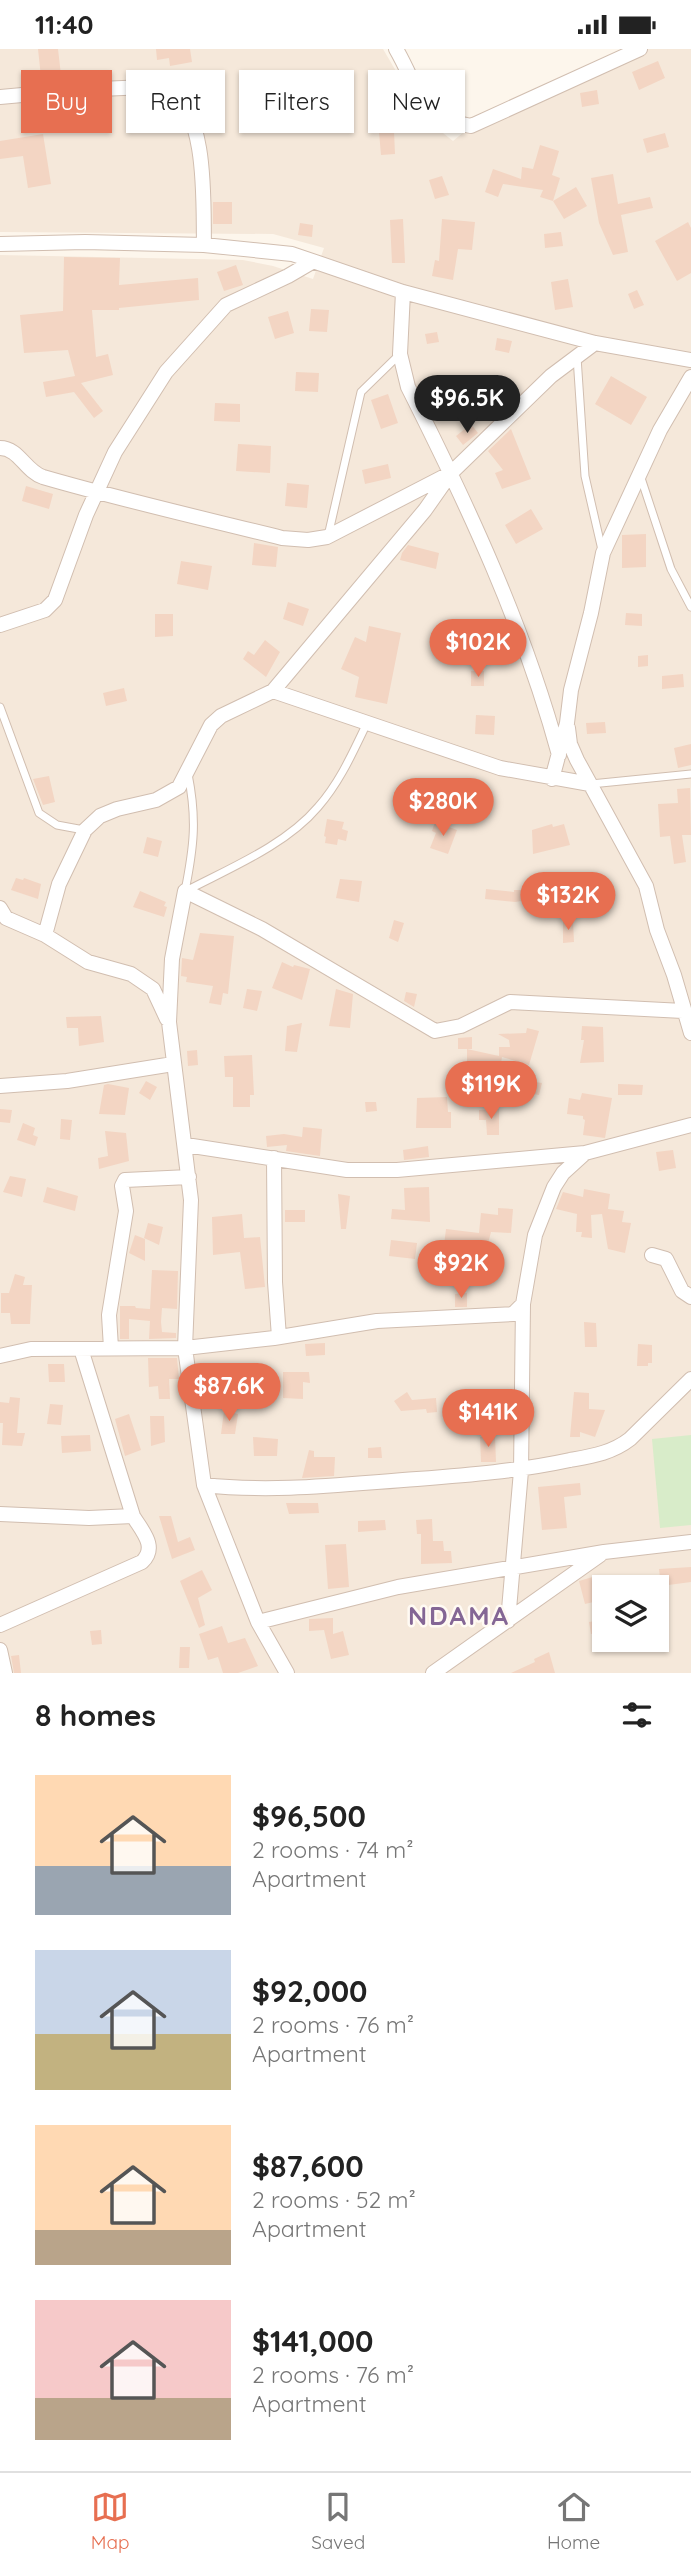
<!DOCTYPE html>
<meta charset="utf-8">
<style>
:root{--surface:#fff;--page:#f2f2f2;--text:#222;--muted:#767676;--line:#e0e0e0;--accent:#e76f51}
body{margin:0;font-family:Quicksand,sans-serif;background:var(--page);color:var(--text);height:100vh;display:flex;flex-direction:column;font-size:26px;white-space:nowrap}
*{box-sizing:border-box;margin:0}
p{font-size:23px;color:var(--muted)}
.icon{flex:none;width:38px;height:38px;fill:none;stroke:currentColor;stroke-width:2;stroke-linecap:round;stroke-linejoin:round}
.map{position:relative;height:1624px;overflow:hidden}
.drawer{display:flex;flex-direction:column;background:var(--surface);flex:1}
.drawer>*{flex:none}
.hud{position:absolute;left:21px;top:21px;width:649px;height:63px;display:flex;gap:14px}
.tools{position:absolute;left:592px;top:1526px;display:grid;gap:14px}
.tools a{display:grid;place-items:center;width:77px;height:77px;border-radius:0px;background:var(--surface);box-shadow:0 2px 5px #0004;font-size:35px}
.price{position:absolute;translate:-50% -60px;padding:0 16px;border-radius:24px;background:var(--accent);color:#fff;font-size:23px;line-height:46px;filter:drop-shadow(0 2px 4px #0008)}
.price::after{content:'';position:absolute;left:50%;top:42px;width:21px;height:16px;margin-left:-10px;background:inherit;clip-path:polygon(0 0,100% 0,50% 100%)}
.price.selected{background:#222;color:#fff}
ul{padding:0;list-style:none}
li{display:flex;align-items:center;gap:21px;height:175px;padding:0 35px}
li span{display:grid;place-items:center;flex:none;width:196px;height:140px;border-radius:0px;color:#555}
li>.icon{margin-inline-start:auto}
span .icon{width:84px;height:84px;fill:#fffc;stroke-width:1}
li b{font-size:30px}
h2{display:flex;justify-content:space-between;align-items:center;height:84px;padding:0 35px;font-size:30px}
.pill{padding:0 24px;border-radius:0px;background:var(--surface);box-shadow:0 2px 5px #0004;font-size:24px;line-height:63px}
.pill.selected{background:var(--accent);color:#fff}
.status{display:flex;justify-content:space-between;align-items:center;height:49px;padding:0 35px;background:var(--surface);direction:ltr}
.status svg{height:19px;fill:currentColor}
.tabs{display:flex;justify-content:space-around;align-items:center;height:98px;border-top:2px solid var(--line);background:var(--surface);font-size:19px;color:var(--muted)}
.tabs a{display:grid;justify-items:center;gap:4px}
.tabs .selected{color:var(--accent)}
.map>svg:first-child{display:block}
.residential{fill:#f5e8da;fill-rule:evenodd}
.green{fill:#d8ecc9}
.building{fill:#f3d5c3}
.lines{fill:none;stroke-linecap:round;stroke-linejoin:round}
.service-casing{stroke:#d1beb0;stroke-width:9}
.minor-casing{stroke:#d1beb0;stroke-width:16}
.service{stroke:#fff;stroke-width:7}
.minor{stroke:#fff;stroke-width:14}
.labels{text-anchor:middle;stroke-width:5;stroke-linejoin:round;paint-order:stroke}
.district-label{font-size:26px;font-weight:bold;letter-spacing:2px;fill:#846695;stroke:#fffaf3}
</style>
<div class="status"><b>11:40</b><svg viewBox="0 0 49 12"><path d="M0 12V9h3v3zM5 12V6h3v6zM10 12V3h3v9zM15 12V0h3v12zM26 1h20v11H26zM47 4h2v5h-2z"/></svg></div>
<div class="map">
<svg width="691" height="1624" viewBox="0 0 691 1624">
<rect width="100%" height="100%" fill="#fdf6ec"/>
<path class="residential" d="M0,0H383L423,68L453,92L471,77L640,0H691V1624H0V206L243,211L273,217L313,230L324,199L273,185L0,183ZM604,1538H656V1591H604Z"/>
<path class="green" d="M691,1386V1476L660,1479L652,1390Z"/>
<path class="building" d="M38,0H58L61,26L41,28Z
M156,0H190L192,13L170,17L169,9L157,11Z
M658,12L665,29L639,41L632,23Z
M597,41L599,55L582,58L580,44Z
M288,49L292,70L260,75L256,55Z
M155,51V62L133,64L132,53Z
M394,82L395,105L381,106L379,83Z
M665,84L669,98L647,104L643,90Z
M43,85L51,135L28,139L23,107L0,110V92Z
M540,96L559,102L552,126L560,129L553,152L540,148L543,141L503,135L498,148L485,143L493,120L521,130L522,118L533,120Z
M613,125L618,155L650,148L653,159L621,166L628,203L613,206L599,174L591,129Z
M442,127L449,146L435,150L429,131Z
M576,138L587,157L564,170L553,152Z
M213,153H232V175H213Z
M403,170L405,214H392L390,171Z
M442,170L475,173L472,201L458,200L453,231L432,227L435,211L439,212Z
M688,173L691,179V224L677,232L655,192Z
M300,174L313,176L312,188L298,186Z
M561,183L563,197L545,199L544,185Z
M64,208L120,209L119,236L198,229L199,251L119,259V261H92L96,308L108,305L113,326L81,334L103,362L94,369L74,343L46,348L43,333L75,327L68,301L24,304L20,266L63,262Z
M236,216L243,236L224,242L217,223Z
M568,230L573,258L555,261L551,233Z
M637,241L644,256L634,260L628,245Z
M311,260L329,261L327,283L309,282Z
M288,262L294,284L275,290L268,268Z
M437,283L439,293L427,295L425,285Z
M497,289L512,292L509,304L495,301Z
M296,323L319,324L318,343L295,342Z
M611,327L647,348L631,376L595,355Z
M463,328L464,344L445,345L444,330Z
M388,345L398,374L381,380L371,351Z
M215,354L240,355V373L214,372Z
M471,375L478,384L463,396L456,387Z
M511,380L531,430L502,440L495,424L503,421L488,402Z
M238,395L271,397L270,424L236,422Z
M388,415L391,429L365,435L362,421Z
M287,434L309,436L307,459L285,457Z
M26,437L53,445L49,460L22,452Z
M531,460L543,480L516,495L505,476Z
M646,485V518L622,519V486Z
M254,494L278,498L276,518L252,516Z
M408,496L439,504L436,520L400,511L402,504Z
M181,512L212,517L208,541L177,535Z
M288,553L309,560L303,577L283,570Z
M626,564L642,565V577L625,576Z
M155,565H173V587L155,588Z
M369,577L401,584L387,655L355,648L359,628L341,620L355,588L366,593Z
M265,591L280,603L266,628L243,610L248,602L254,606Z
M648,606V617L638,618V607Z
M471,622H484V637H471Z
M683,625L684,638L662,640V627Z
M124,639L127,652L106,657L103,644Z
M476,666L495,667L494,686L475,685Z
M605,673L606,684L587,685L586,674Z
M691,695V716L678,719L674,699Z
M49,727L55,753L43,756L33,730Z
M690,739L691,786H682L686,813L674,815L670,787L660,788L658,755L678,754L677,740Z
M327,770L344,773L342,780L348,782L346,792L338,790L337,796L325,794L326,788L324,787Z
M435,773L457,781L448,805L430,799L436,784L432,782Z
M552,775L553,778L564,775L570,796L533,805L532,781Z
M147,788L162,792L158,808L143,804Z
M16,829L23,831L24,829L41,835L38,850L11,841Z
M340,830L362,832L359,853L336,849Z
M486,840L514,843V841H528V851L515,853L485,850Z
M140,842L166,853L164,857L167,858L164,868L133,858Z
M394,871L404,874L398,893L389,889Z
M563,871L573,872L574,893L563,894Z
M200,884L234,887L228,945L223,944L221,956L209,954L213,937L186,933L187,928L181,927L182,909L193,911Z
M282,913L293,918L294,916L310,920L302,951L272,939Z
M247,940L262,942L257,962L243,959Z
M336,940L353,945L350,979L329,977Z
M406,943L417,945L414,958L404,952Z
M101,967L104,993L79,997L78,979H67L66,968Z
M302,974L297,1003L285,1002L287,977Z
M582,977L603,978L604,1013L580,1014L584,991H581Z
M527,979L539,982L529,1016L502,1008L500,1021L467,1014V1000L499,1007V998H510L509,991L498,985L526,984Z
M472,988V1000H458V989Z
M197,1001L198,1016L188,1017L187,1002Z
M252,1006L254,1046H250V1058H233V1028H225L224,1007Z
M146,1032L157,1038L150,1051L139,1044Z
M530,1032L542,1034L539,1046L528,1044Z
M108,1035L129,1039L125,1066L99,1065L104,1036Z
M618,1035L643,1036L642,1046H618Z
M582,1044L612,1049L605,1089L583,1086L585,1071L583,1070V1067L567,1065L569,1049L580,1051Z
M447,1048L448,1063H451V1079H416L417,1049Z
M365,1053H376L377,1062L366,1063Z
M0,1060L12,1061L10,1074L0,1073Z
M499,1060V1086H487L486,1071H479V1061Z
M61,1070L72,1071L70,1091L60,1090Z
M23,1074L35,1079L33,1086L38,1088L35,1097L17,1091Z
M303,1078L322,1080L320,1107L286,1102L287,1096L267,1098L266,1087L284,1085L302,1088Z
M105,1082L126,1084L129,1112L99,1120L98,1109L108,1107Z
M428,1097L429,1108L404,1111L403,1101Z
M673,1101L676,1119L659,1122L656,1103Z
M10,1127L26,1130L22,1148L3,1143Z
M47,1138L78,1147L75,1162L43,1153Z
M429,1138L430,1173L391,1170L392,1160L405,1161L404,1139Z
M584,1140L610,1145L608,1160L624,1162L622,1173L631,1174L625,1204L608,1200L602,1165L591,1166L592,1189L581,1188L582,1183H576L577,1165L556,1160L563,1143L583,1148Z
M338,1145L350,1147L346,1180H341Z
M498,1159L513,1160L511,1184L491,1183L486,1203L444,1196L446,1180L479,1184L481,1164L498,1166Z
M285,1161H305V1173H285Z
M242,1165L244,1189L260,1188L265,1238L245,1240L240,1203L213,1206L212,1168Z
M148,1174L163,1178L159,1196L144,1189Z
M135,1186L145,1190V1212L129,1204Z
M391,1191L417,1194L415,1210L389,1207Z
M152,1221L178,1222L177,1260L162,1259L161,1273L162,1283L176,1284V1289L149,1290L150,1272L129,1270V1290H120V1257H135L136,1259L150,1260Z
M15,1225L25,1228L23,1236H32L30,1275H11L10,1264H1V1244H9Z
M467,1244V1258H455V1245Z
M584,1273L596,1274L597,1298H585Z
M325,1294V1306L306,1307L305,1295Z
M638,1295L652,1296V1314H648V1317H637Z
M148,1309H177L179,1330H169L170,1350H159L158,1337L149,1338Z
M48,1315H64L65,1333H49Z
M283,1323H309L310,1334L303,1333V1350L283,1349Z
M407,1343L412,1351L436,1349L437,1363L427,1364L426,1360L401,1362L394,1352Z
M574,1343L589,1344V1360L605,1361L595,1388L580,1383V1388H570Z
M502,1345V1358L488,1359V1346Z
M10,1348L20,1349L17,1384H25L22,1397L2,1396L3,1374H0V1353L9,1354Z
M50,1355L63,1356L61,1376L47,1375Z
M224,1362L238,1365L235,1385H221Z
M129,1365L141,1401L125,1407L115,1370Z
M150,1367H164L165,1393L151,1397Z
M90,1386L91,1402L62,1404L61,1387Z
M495,1387L496,1413H481L480,1388Z
M253,1388L278,1390L277,1407H254Z
M381,1398L382,1409H368V1399Z
M309,1401L314,1402V1408H335L334,1427L302,1429Z
M580,1434L581,1446L564,1448L567,1479L542,1481L538,1438Z
M286,1454H318L319,1464L289,1465Z
M159,1467H171L178,1493L190,1488L195,1501L172,1510Z
M432,1470L433,1492H443L444,1502H451L452,1514L421,1515V1485H417L416,1471Z
M385,1471L386,1481L358,1483V1472Z
M346,1495L349,1538L328,1540L325,1496Z
M691,1518V1533L661,1537L659,1520Z
M202,1521L212,1541L198,1549L205,1576L199,1579L180,1532Z
M596,1527L602,1551L585,1555L579,1532Z
M666,1552L668,1562L656,1565V1555Z
M333,1569V1585L343,1582L349,1606L331,1610L324,1581L309,1582V1570Z
M601,1571L603,1583L591,1585L589,1573Z
M222,1577L228,1594L245,1589L258,1617L238,1624H223L218,1608L208,1611L199,1585Z
M101,1581L102,1595L92,1596L90,1582Z
M180,1598H190L189,1619H179Z
M549,1603L555,1624H511L535,1613L534,1610Z
M19,1606L21,1624H14L11,1607Z"/>
<g class="lines">
<g class="service-casing">
<path id="service" d="M577,308L585,427L602,501
M641,429L671,520L691,558
M328,487L361,343L400,305
M0,658L39,764L57,776L84,781
M591,735L691,725
M185,842C194,797 197,770 188,725
M186,842C230,819 286,796 318,758C340,733 353,703 367,674"/>
</g>
<g class="minor-casing">
<path id="minor" d="M396,0C421,43 416,67 471,77L640,0
M0,48L77,41L169,37C208,67 203,151 204,196
M0,195L85,193L204,196L292,205L403,243L595,294L691,311
M403,243L400,305L408,338C468,457 524,577 559,706
M0,399C19,399 25,422 43,428C122,451 202,469 282,489L308,491L327,488L447,426
M0,576L45,561L55,551L86,466L115,403L166,323L226,256L288,227L312,213
M273,642L500,719L590,735
M568,679L570,695L577,711L646,837L657,881L674,926L691,984
M552,730L567,674L571,641L591,564L603,504L660,381L691,328
M0,859L6,869L45,886L88,913L131,925L153,940L167,970
M45,886L59,835L85,781L100,767L117,760L156,751L179,738L211,676L221,667L273,642L425,461L451,424L551,327L595,294
M0,1037L67,1032L173,1015
M186,1096L347,1121H397L585,1104L691,1076
M274,1109L275,1233L279,1288
M652,1206L666,1210L682,1242L691,1248
M111,1299L109,1266L126,1162L122,1137L125,1131L189,1128
M0,1307L31,1300L185,1299L274,1289L377,1272L513,1265L523,1255L535,1186L554,1138L563,1124L585,1104
M204,1436C275,1444 346,1435 417,1430C469,1426 519,1422 570,1411C592,1407 612,1404 630,1390L691,1330
M0,1465L89,1469L133,1467
M508,1572L521,1422L523,1255
M258,1573L398,1538L604,1503L691,1493
M0,1576L142,1513C158,1498 142,1482 133,1467L81,1300
M0,1601L5,1624
M287,1624L258,1573L204,1436L185,1299L191,1151L169,973L172,910L185,842L262,880L435,982L461,977L510,953L683,962
M433,1624L600,1506"/>
</g>
<use href="#service" class="service"/>
<use href="#minor" class="minor"/>
</g>
<g class="labels">
<g class="district-label">
<text x="459" y="1576">NDAMA</text>
</g>
</g>
</svg>
<div class="tools">
<a><svg class="icon" aria-label="layers" viewBox="0 0 24 24"><path d="M12 4l9 5-9 5-9-5zM3 14l9 5 9-5"/></svg></a>
</div>
<b class="price selected" style="left:467px;top:386px">$96.5K</b>
<b class="price" style="left:478px;top:630px">$102K</b>
<b class="price" style="left:443px;top:789px">$280K</b>
<b class="price" style="left:568px;top:883px">$132K</b>
<b class="price" style="left:491px;top:1072px">$119K</b>
<b class="price" style="left:461px;top:1251px">$92K</b>
<b class="price" style="left:229px;top:1374px">$87.6K</b>
<b class="price" style="left:488px;top:1400px">$141K</b>
<div class="hud">
<a class="pill selected">Buy</a>
<a class="pill">Rent</a>
<a class="pill">Filters</a>
<a class="pill">New</a>
</div>
</div>
<section class="drawer">
<h2>8 homes<svg class="icon" aria-label="filters" viewBox="0 0 24 24"><path d="M4 7h16M4 17h16"/><circle cx="9" cy="7" r="2"/><circle cx="15" cy="17" r="2"/></svg></h2>
<ul>
<li><span style="background:linear-gradient(#ffd9b3 65%,#9aa5b1 0)"><svg class="icon" aria-label="home" viewBox="0 0 24 24"><path d="M3 11l9-7 9 7M6 9v11h12V9"/></svg></span><div><b>$96,500</b><p>2 rooms · 74 m²</p><p>Apartment</p></div></li>
<li><span style="background:linear-gradient(#c9d6e8 60%,#c2b280 0)"><svg class="icon" aria-label="home" viewBox="0 0 24 24"><path d="M3 11l9-7 9 7M6 9v11h12V9"/></svg></span><div><b>$92,000</b><p>2 rooms · 76 m²</p><p>Apartment</p></div></li>
<li><span style="background:linear-gradient(#ffd9b3 75%,#b9a48a 0)"><svg class="icon" aria-label="home" viewBox="0 0 24 24"><path d="M3 11l9-7 9 7M6 9v11h12V9"/></svg></span><div><b>$87,600</b><p>2 rooms · 52 m²</p><p>Apartment</p></div></li>
<li><span style="background:linear-gradient(#f6c9c9 70%,#b9a48a 0)"><svg class="icon" aria-label="home" viewBox="0 0 24 24"><path d="M3 11l9-7 9 7M6 9v11h12V9"/></svg></span><div><b>$141,000</b><p>2 rooms · 76 m²</p><p>Apartment</p></div></li>
</ul>
</section>
<nav class="tabs">
<a class="selected"><svg class="icon" aria-label="map" viewBox="0 0 24 24"><path d="M3 6l6-2 6 2 6-2v14l-6 2-6-2-6 2zM9 4v14M15 6v14"/></svg>Map</a>
<a><svg class="icon" aria-label="saved" viewBox="0 0 24 24"><path d="M7 4h10v16l-5-4-5 4z"/></svg>Saved</a>
<a><svg class="icon" aria-label="home" viewBox="0 0 24 24"><path d="M3 11l9-7 9 7M6 9v11h12V9"/></svg>Home</a>
</nav>
